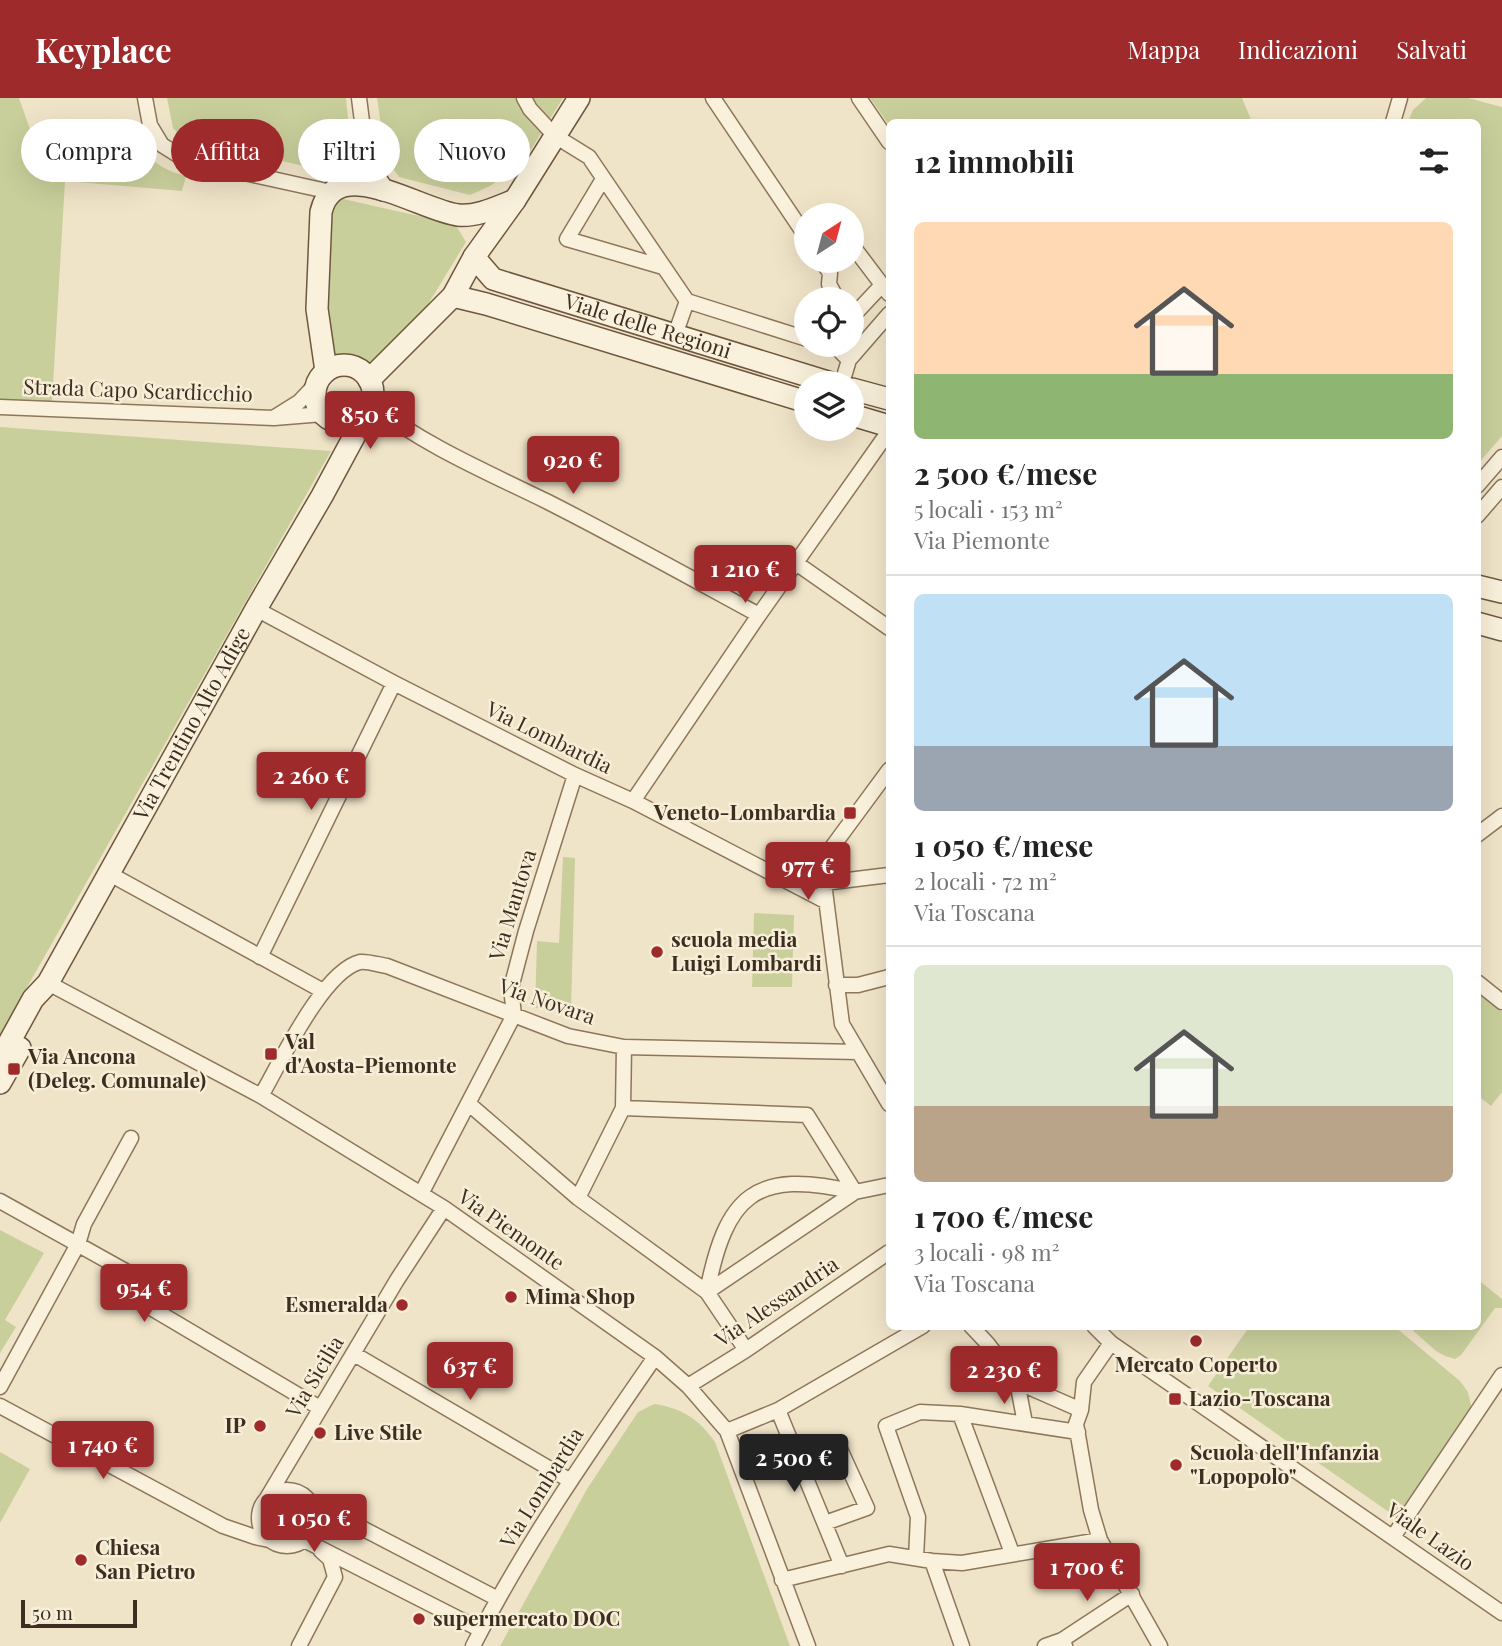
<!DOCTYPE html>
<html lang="it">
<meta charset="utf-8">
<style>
:root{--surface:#fff;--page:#f2f2f2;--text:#222;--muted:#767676;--line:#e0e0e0;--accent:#9e2a2b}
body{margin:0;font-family:"Playfair Display",serif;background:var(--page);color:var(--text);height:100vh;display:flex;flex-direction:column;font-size:26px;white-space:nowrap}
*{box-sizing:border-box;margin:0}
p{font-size:23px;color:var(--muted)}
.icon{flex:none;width:38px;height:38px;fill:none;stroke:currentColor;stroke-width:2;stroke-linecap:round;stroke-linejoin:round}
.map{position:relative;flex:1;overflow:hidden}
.side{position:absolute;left:886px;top:21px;width:595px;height:1211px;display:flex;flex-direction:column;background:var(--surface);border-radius:10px;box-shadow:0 7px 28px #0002}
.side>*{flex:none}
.top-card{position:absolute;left:21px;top:21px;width:665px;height:63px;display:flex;gap:14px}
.needle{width:46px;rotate:36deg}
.fabs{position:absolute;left:794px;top:105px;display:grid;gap:14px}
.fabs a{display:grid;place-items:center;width:70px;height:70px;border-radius:50%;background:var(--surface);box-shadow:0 7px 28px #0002;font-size:35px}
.scale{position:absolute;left:21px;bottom:18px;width:116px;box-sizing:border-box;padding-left:7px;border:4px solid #3d2e20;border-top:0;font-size:19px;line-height:24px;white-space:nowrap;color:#3d2e20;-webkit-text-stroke:5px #f7eed8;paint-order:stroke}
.price{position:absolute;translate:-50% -60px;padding:0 16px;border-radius:7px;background:var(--accent);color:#fff;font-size:23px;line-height:46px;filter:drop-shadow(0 2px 4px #0008)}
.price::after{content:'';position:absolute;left:50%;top:42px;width:21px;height:16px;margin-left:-10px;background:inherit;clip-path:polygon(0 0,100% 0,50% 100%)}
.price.active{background:#222;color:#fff}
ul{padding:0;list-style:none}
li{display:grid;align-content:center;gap:14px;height:371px;padding:0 28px}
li+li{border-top:2px solid var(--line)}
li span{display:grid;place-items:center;height:217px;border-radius:10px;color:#555}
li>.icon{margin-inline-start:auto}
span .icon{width:126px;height:126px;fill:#fffc;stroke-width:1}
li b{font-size:30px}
h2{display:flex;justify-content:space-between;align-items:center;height:84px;padding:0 28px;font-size:30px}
.tag{padding:0 24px;border-radius:32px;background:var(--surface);box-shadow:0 7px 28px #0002;font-size:24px;line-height:63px}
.tag.active{background:var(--accent);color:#fff}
header{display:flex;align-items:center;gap:42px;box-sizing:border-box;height:98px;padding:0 35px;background:var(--accent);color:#fff}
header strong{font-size:33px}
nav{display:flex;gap:38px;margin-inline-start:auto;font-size:24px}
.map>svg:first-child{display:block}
.green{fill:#c9cf9b}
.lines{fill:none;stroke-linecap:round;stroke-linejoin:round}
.street-casing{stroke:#8d765c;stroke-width:17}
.secondary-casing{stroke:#6f573f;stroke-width:24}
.street{stroke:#faf1dc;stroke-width:14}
.secondary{stroke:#faf1dc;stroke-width:21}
.poi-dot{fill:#9e2a2b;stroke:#f7eed8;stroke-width:2.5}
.labels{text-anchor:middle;stroke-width:5;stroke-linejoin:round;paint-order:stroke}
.street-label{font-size:21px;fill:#3d2e20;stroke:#f7eed8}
.poi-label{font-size:21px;font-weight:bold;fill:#3d2e20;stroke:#f7eed8;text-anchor:start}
</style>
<header>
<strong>Keyplace</strong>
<nav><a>Mappa</a><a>Indicazioni</a><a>Salvati</a></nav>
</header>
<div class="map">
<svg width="1502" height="1548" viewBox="0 0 1502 1548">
<rect width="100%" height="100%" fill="#f0e4c8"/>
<path class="green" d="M0,0H19L42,65L143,50C152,66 169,74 186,78L182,93L65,83L52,304L0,301Z
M167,0H346L352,64C348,72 343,74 334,75L183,40L173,30Z
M377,0H563L522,66L490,88L470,97L399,79L386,61Z
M870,0H1242L1252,24H889V27Z
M1426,0H1468L1502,9V338L1477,367V24H1408L1413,12Z
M343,101L455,126L466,144L416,226L371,271C358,262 348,255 332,262C326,211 323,155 334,105Z
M0,329L331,353L0,937Z
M563,759L575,760L571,914L535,910L537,843L559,845Z
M754,815L794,817L792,889H752Z
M1477,895L1502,914V994L1491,1008L1477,997Z
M0,1132L44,1155L5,1222L16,1229L0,1255Z
M1477,1181L1502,1201V1210H1495L1461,1257L1455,1261L1445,1258L1436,1253L1409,1229L1477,1228Z
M1249,1229H1395L1460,1283L1468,1294L1472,1311L1396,1419L1208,1288Z
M654,1306C682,1310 699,1321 715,1344L790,1548H500L587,1391L638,1314Z
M0,1354L30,1371L0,1425Z"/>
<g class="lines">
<g class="street-casing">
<path id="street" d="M145,0L150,27L162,47L186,62L331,94
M359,0L368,70
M524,0L530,11L555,38L589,59L687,203L675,237
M713,0L807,140
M859,0L889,44
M1393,24L1400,0
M603,81L567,141L663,169
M852,147L889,196
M822,163L830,175L829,186L837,201
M687,203L807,241
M852,219L882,187
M834,247L849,262
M842,285L849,262L889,216
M371,306C425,348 487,374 548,404C619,440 689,479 759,517
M0,309L274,320L323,316
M275,319L299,304L316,286
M1477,388L1502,359
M1477,418L1502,389
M796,465L889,530
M256,511L394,585L575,677L633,703L825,803
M889,672L830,752L825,766L824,785L842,926L889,1006
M633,703L759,517L889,333
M1477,737L1502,718
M108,775L323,893
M824,785L889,777
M260,859L394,585
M1477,884L1502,904
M48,885L261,998L444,1110L655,1259L688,1288L727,1333L808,1548
M836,887H858L889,879
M261,998C280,965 323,873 360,864C368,863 379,867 387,868L568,938L624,949L858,954
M469,1006L578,1100L707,1194C726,1098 754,1070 855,1094
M623,1010L807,1017L855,1094
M421,1096L514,917L511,890L526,833L575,677
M578,1100L623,1010L624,949
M0,1103L129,1175V1197L320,1310
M971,1228L987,1245L1017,1284L1081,1312
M1094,1228L1111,1245L1502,1515
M1111,1245L1084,1284L1081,1312L1076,1326L1091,1412L1100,1442L1160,1548
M746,1252L707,1194L855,1094L889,1087
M354,1256L569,1382
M1017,1284L1025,1325
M688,1288L746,1252L889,1154
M0,1289L78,1146L84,1126L131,1040
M0,1308L223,1428L255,1439L269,1442
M778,1312L842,1468
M960,1316L1012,1455
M727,1333L778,1312L923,1228
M800,1367L840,1351L867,1410L825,1425
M259 1420a28 28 0 1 1 56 0a28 28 0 1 1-56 0Z
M267,1400L397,1182L444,1110
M308,1402L498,1501
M1393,1439L1502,1277
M304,1442L481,1532
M916,1460L918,1419L886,1328L920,1314L960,1316L1078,1334
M932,1463L962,1548
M782,1482L889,1456L932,1463L962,1465L1100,1442
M1062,1542L1132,1496
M299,1548L335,1479L330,1461L321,1453
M473,1548C525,1446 590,1353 655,1259
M1045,1548L1062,1542L1065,1548"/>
</g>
<g class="secondary-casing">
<g id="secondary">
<path d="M350,86L368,70L383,92"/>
<path id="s1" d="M474,159L493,181L831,285"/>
<path d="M453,198L486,206L807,304"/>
<circle cx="344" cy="296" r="29"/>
<path d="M326,273L317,211L321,114C335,53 422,113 458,117C477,119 497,109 515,102"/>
<path d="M369,282L453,198L474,159L515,102L579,0"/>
<path d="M852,291L889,301"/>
<path d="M852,317L889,328"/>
<path d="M1477,488L1502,494"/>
<path d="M1477,525L1502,532"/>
<path id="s2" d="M0,961L33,901L48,885L256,511L322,398L356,335L361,319"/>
<path d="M0,985L20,950"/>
</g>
</g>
<use href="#street" class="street"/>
<use href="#secondary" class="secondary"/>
</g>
<g class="poi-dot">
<rect x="843" y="708" width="14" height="14" rx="3.5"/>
<circle cx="657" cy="854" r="7"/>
<rect x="264" y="949" width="14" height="14" rx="3.5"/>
<rect x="7" y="964" width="14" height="14" rx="3.5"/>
<circle cx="511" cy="1199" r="7"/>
<circle cx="402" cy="1207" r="7"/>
<circle cx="1196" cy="1243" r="7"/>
<rect x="1168" y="1294" width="14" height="14" rx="3.5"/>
<circle cx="260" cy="1328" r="7"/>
<circle cx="320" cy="1335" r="7"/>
<circle cx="1176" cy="1367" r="7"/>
<circle cx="81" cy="1462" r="7"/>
<circle cx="419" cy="1521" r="7"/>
</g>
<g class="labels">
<g class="street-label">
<text dy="7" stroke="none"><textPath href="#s1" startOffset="191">Viale delle Regioni</textPath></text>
<text transform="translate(138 293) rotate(2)" y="7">Strada Capo Scardicchio</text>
<text dy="7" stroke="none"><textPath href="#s2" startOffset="387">Via Trentino Alto Adige</textPath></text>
<text transform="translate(549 640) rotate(26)" y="7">Via Lombardia</text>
<text transform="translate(513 807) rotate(-73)" y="7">Via Mantova</text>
<text transform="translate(547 904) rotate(19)" y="7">Via Novara</text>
<text transform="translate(511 1132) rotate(35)" y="7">Via Piemonte</text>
<text transform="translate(777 1204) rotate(-34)" y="7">Via Alessandria</text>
<text transform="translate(315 1279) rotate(-59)" y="7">Via Sicilia</text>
<text transform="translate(542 1390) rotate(-58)" y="7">Via Lombardia</text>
<text transform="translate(1430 1439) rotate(35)" y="7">Viale Lazio</text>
</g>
<g class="poi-label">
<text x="836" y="722" text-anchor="end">Veneto-Lombardia</text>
<text x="671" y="849">scuola media<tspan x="671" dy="24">Luigi Lombardi</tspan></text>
<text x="285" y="951">Val<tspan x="285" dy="24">d'Aosta-Piemonte</tspan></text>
<text x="28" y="966">Via Ancona<tspan x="28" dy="24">(Deleg. Comunale)</tspan></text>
<text x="525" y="1206">Mima Shop</text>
<text x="388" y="1214" text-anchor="end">Esmeralda</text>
<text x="1196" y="1274" text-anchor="middle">Mercato Coperto</text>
<text x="1189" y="1308">Lazio-Toscana</text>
<text x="246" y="1335" text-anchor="end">IP</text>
<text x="334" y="1342">Live Stile</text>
<text x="1190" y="1362">Scuola dell'Infanzia<tspan x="1190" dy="24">"Lopopolo"</tspan></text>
<text x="95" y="1457">Chiesa<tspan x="95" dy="24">San Pietro</tspan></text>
<text x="433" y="1528">supermercato DOC</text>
</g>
</g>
</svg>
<div class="fabs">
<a><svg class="needle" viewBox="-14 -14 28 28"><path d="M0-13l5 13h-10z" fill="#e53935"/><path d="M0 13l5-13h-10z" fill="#767676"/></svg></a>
<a><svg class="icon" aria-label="locate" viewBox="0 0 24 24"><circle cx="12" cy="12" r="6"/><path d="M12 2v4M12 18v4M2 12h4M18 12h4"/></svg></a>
<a><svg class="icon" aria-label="layers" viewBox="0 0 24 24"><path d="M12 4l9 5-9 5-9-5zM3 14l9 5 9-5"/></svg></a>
</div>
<div class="scale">50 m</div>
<b class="price" style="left:370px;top:353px">850 €</b>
<b class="price" style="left:573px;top:398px">920 €</b>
<b class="price" style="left:745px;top:507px">1 210 €</b>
<b class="price" style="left:311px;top:714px">2 260 €</b>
<b class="price" style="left:808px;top:804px">977 €</b>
<b class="price" style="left:144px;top:1226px">954 €</b>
<b class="price" style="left:470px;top:1304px">637 €</b>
<b class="price" style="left:1004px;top:1308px">2 230 €</b>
<b class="price" style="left:103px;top:1383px">1 740 €</b>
<b class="price active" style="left:794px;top:1396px">2 500 €</b>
<b class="price" style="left:314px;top:1456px">1 050 €</b>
<b class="price" style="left:1087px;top:1505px">1 700 €</b>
<div class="top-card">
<a class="tag">Compra</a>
<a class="tag active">Affitta</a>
<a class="tag">Filtri</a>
<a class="tag">Nuovo</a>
</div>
<section class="side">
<h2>12 immobili<svg class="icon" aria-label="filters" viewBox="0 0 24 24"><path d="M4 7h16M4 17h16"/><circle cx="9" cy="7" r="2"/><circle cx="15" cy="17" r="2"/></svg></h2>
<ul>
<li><span style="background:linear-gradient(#ffd9b3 70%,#8fb573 0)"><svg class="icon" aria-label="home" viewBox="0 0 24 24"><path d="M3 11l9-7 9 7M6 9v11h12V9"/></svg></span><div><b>2 500 €/mese</b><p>5 locali · 153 m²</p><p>Via Piemonte</p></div></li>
<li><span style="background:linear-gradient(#bfe0f5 70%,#9aa5b1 0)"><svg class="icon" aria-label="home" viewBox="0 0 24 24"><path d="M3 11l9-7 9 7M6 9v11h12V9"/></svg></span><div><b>1 050 €/mese</b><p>2 locali · 72 m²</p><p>Via Toscana</p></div></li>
<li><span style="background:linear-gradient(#dfe7d0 65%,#b9a48a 0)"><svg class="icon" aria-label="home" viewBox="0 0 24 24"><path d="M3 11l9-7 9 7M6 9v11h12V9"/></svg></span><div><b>1 700 €/mese</b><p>3 locali · 98 m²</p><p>Via Toscana</p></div></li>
</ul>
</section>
</div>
